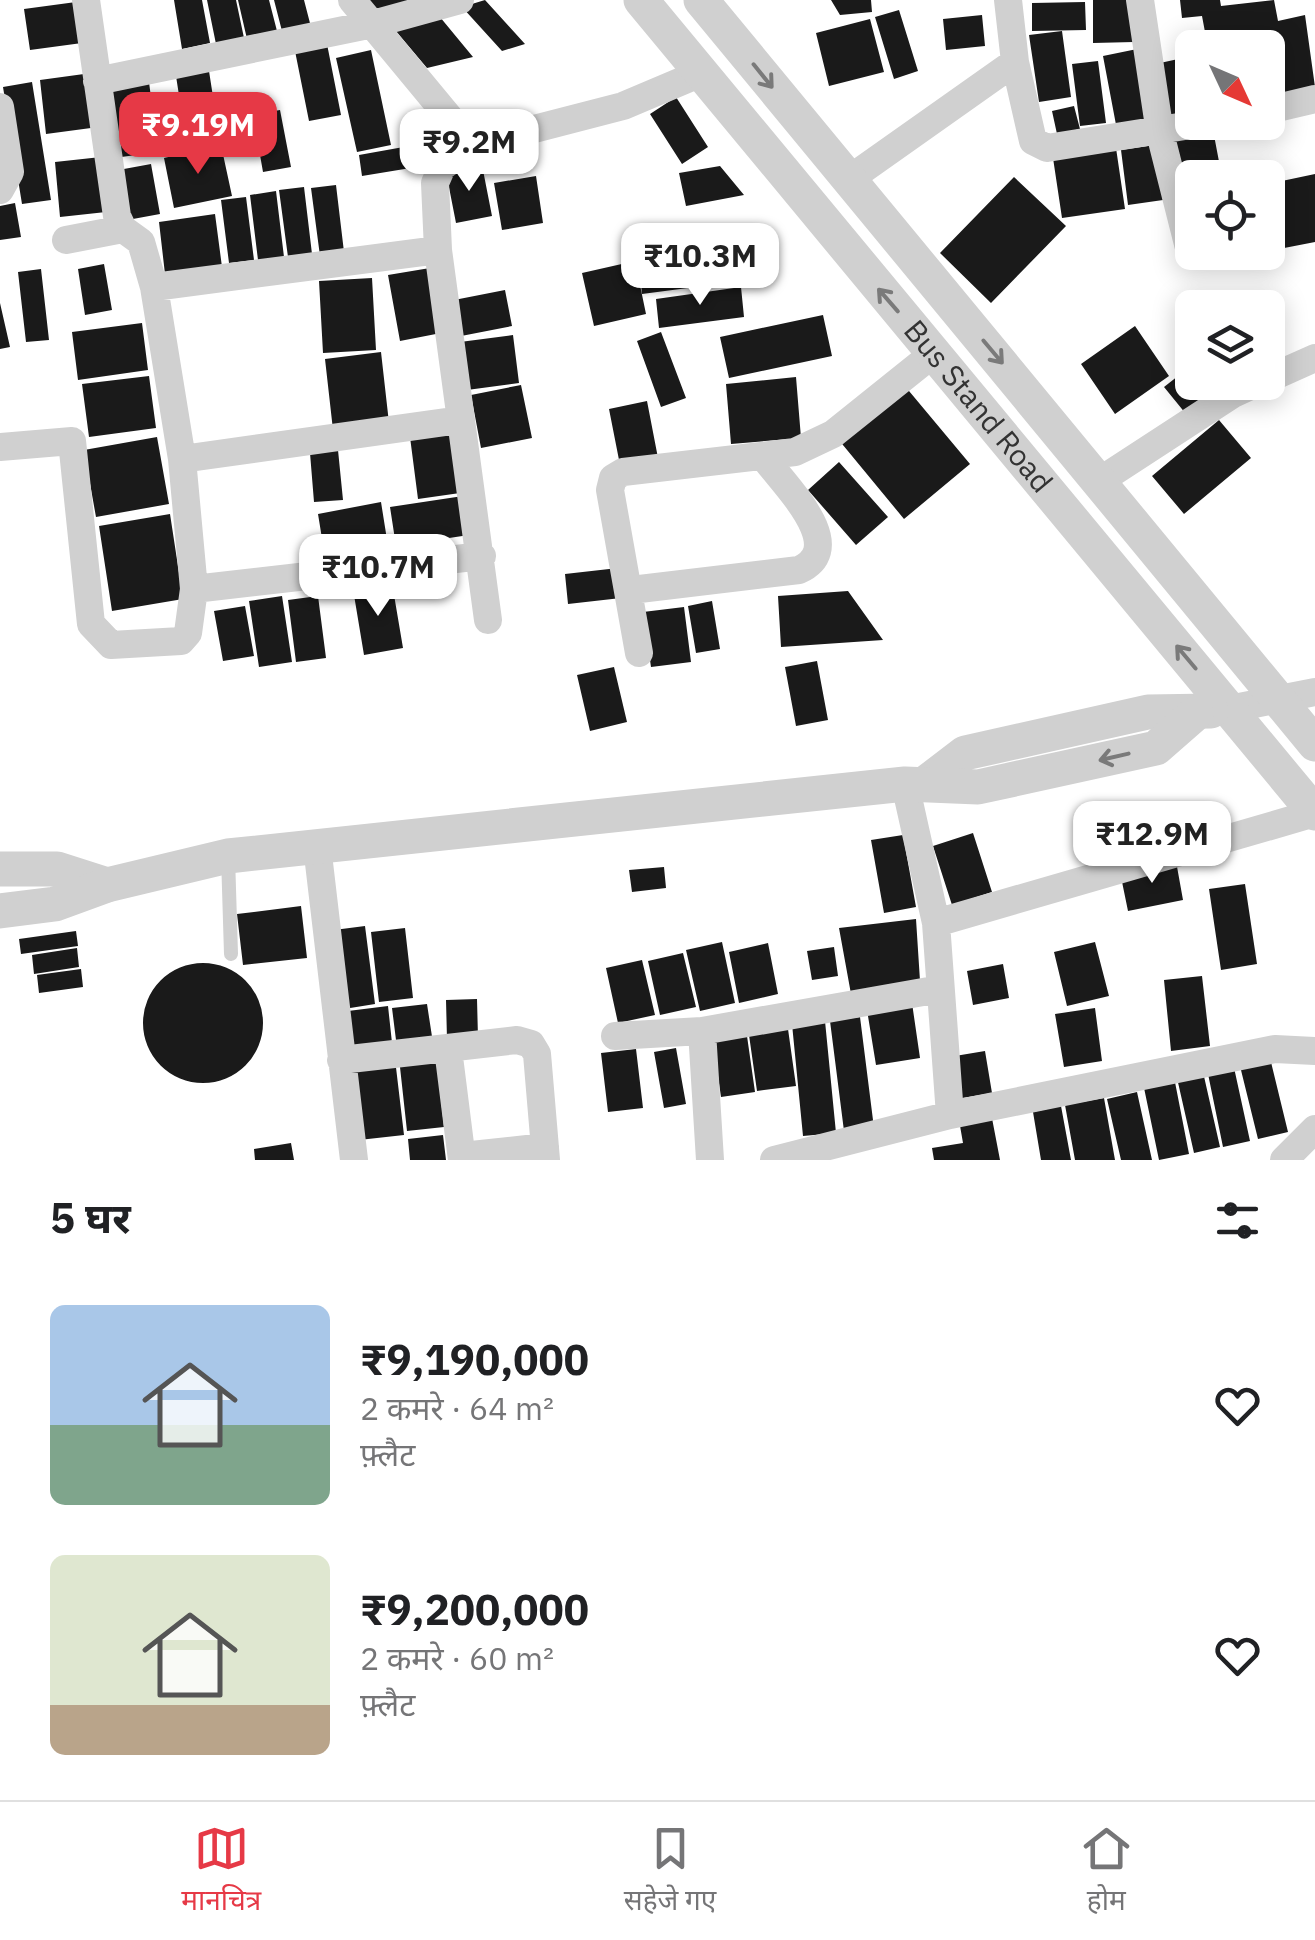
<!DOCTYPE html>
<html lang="hi">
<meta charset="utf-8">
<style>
:root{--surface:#fff;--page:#f6f6f6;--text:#202124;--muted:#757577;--line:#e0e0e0;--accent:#e63946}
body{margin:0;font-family:"IBM Plex Sans","Noto Sans Devanagari",sans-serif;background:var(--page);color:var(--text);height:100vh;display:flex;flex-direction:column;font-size:38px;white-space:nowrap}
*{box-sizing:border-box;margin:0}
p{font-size:32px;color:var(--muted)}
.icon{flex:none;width:55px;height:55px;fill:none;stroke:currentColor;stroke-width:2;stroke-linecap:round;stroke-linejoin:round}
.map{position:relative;height:1160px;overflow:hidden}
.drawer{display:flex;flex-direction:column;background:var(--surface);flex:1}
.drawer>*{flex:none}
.needle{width:65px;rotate:134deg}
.fabs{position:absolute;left:1175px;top:30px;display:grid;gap:20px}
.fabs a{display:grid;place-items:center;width:110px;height:110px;border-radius:15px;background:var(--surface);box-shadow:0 5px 25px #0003;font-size:50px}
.price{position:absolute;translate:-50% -85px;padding:0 22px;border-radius:20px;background:#fff;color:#222;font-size:32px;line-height:65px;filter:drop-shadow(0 2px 5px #0008)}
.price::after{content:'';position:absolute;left:50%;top:60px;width:30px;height:22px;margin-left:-15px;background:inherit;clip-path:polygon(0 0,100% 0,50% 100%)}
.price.selected{background:var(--accent);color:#fff}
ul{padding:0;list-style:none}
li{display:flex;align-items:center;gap:30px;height:250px;padding:0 50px}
li span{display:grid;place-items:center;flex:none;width:280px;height:200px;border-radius:15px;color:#555}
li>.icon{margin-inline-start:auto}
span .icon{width:120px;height:120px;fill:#fffc;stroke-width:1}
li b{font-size:42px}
h2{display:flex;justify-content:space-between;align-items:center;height:120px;padding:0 50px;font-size:42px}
.menu{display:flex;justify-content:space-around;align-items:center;height:140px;border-top:2px solid var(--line);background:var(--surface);font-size:28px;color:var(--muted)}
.menu a{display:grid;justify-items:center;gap:5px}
.menu .selected{color:var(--accent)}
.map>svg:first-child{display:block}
.building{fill:#1a1a1a}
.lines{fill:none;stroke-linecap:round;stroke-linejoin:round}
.service{stroke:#d0d0d0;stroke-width:14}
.minor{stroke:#d0d0d0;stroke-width:28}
.tertiary{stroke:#d0d0d0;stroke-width:35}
.oneway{stroke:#7a7a7a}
.labels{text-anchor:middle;stroke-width:10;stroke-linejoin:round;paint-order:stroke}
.street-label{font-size:30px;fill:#333;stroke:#fff}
</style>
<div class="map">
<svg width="1315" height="1160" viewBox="0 0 1315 1160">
<rect width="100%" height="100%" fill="#fff"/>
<path class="building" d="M174,0H202L210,43L182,49Z
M207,0H236L244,38L216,44Z
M238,0H269L277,31L247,39Z
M274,0H304L311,27L283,35Z
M364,0H425L380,17Z
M485,0L525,44L502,51L462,7Z
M831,0H871L872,12L840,15Z
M1093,0H1134V42L1093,43Z
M1180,0H1220L1221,6L1274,0L1278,21L1305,15L1315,87L1268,97V48H1208L1202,16L1182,18Z
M76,2L82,43L30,50L24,9Z
M1085,2L1086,30L1032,31V3Z
M899,10L918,71L894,79L875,17Z
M435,11L473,57L427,68L390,24Z
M982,15L985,46L946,50L943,19Z
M870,19L884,72L829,86L816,33Z
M1062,31L1071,97L1039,102L1029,35Z
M327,44L341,115L309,121L295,51Z
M1142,48L1156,123L1117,130L1103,56Z
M371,50L391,145L357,152L336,58Z
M1192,56V114L1171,118L1160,63Z
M1098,61L1106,123L1080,126L1072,64Z
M209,71L220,142L187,147L176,76Z
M84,74L91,128L46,134L40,80Z
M32,82L51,200L22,204L3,87Z
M149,82L158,152L114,158L106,89Z
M676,97L708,147L682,164L650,114Z
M1074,106L1080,129L1057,134L1052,111Z
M280,110L291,167L263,172L253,115Z
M1213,130L1221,172L1177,180L1169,138Z
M437,141L441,163L362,176L359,155Z
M221,145L232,196L174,208L164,158Z
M1155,145L1163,200L1128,205L1121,150Z
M1116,148L1125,209L1062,218L1053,158Z
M101,157L106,212L60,217L55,162Z
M151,164L160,214L122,221L113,171Z
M482,165L492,216L456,223L446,172Z
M720,166L744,195L686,206L679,173Z
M1315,174V242L1279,249L1268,184Z
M536,176L543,223L502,230L494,183Z
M1014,177L1066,226L991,303L940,253Z
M336,185L344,252L320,256L311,188Z
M304,187L312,254L288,257L279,190Z
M276,191L284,257L258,260L250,195Z
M246,197L254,260L229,263L221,200Z
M15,203L21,237L0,240V206Z
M215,214L222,267L165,274L159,222Z
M768,246L772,277L642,294L639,264Z
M635,261L646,314L594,326L582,273Z
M104,264L112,310L85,315L78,269Z
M430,268L441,333L400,341L388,275Z
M41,269L49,340L26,342L18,272Z
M372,278L376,350L323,353L319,281Z
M741,287L744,317L659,328L656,299Z
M505,290L512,326L456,337L449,301Z
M0,303L10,347L0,349Z
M823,315L832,356L729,378L720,337Z
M142,323L148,370L78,380L72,332Z
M1135,326L1169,376L1115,414L1081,364Z
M661,332L686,398L661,407L637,341Z
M513,335L519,383L467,390L460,342Z
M381,352L389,423L333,430L325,359Z
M1192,365V382H1210L1216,390L1186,414L1164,387Z
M149,376L156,428L89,437L82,384Z
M796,377L801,438L731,444L726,384Z
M521,385L532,438L481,448L471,395Z
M904,385L970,464L904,519L838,439Z
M647,401L658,458L620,465L609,409Z
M1219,420L1251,458L1184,514L1152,476Z
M452,431L460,493L418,499L410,437Z
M157,437L169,504L96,517L84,450Z
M338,450L343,500L314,502L310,453Z
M839,462L888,517L856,545L808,490Z
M463,496L469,535L396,546L390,507Z
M381,502L388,546L325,557L318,514Z
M170,514L183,599L112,611L99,526Z
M618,568L621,598L568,604L565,574Z
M392,583L403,648L364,655L353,589Z
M848,591L883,640L781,647L778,596Z
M282,596L292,662L259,667L249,601Z
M318,596L326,658L296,662L288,600Z
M712,601L720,649L696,653L688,606Z
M245,606L254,656L223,661L214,611Z
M684,607L691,662L651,667L643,612Z
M817,661L828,720L796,726L785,667Z
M614,667L627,722L590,731L577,675Z
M973,833L992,892L952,905L933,846Z
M903,835L916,907L884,913L871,840Z
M1176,861L1183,900L1128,911L1120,872Z
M664,867L666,888L632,892L629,870Z
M1245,884L1257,964L1221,970L1209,889Z
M301,906L307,958L243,965L237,914Z
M916,919L920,981L851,994L839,928Z
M365,926L375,1004L344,1009L334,930Z
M405,928L413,998L379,1002L371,932Z
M76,931L78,946L21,954L19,939Z
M722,942L735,1003L700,1011L686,950Z
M1095,942L1109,996L1067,1006L1054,952Z
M768,943L778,994L739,1003L729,952Z
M834,947L838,976L812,980L807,951Z
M77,948L79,967L34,974L32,955Z
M683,953L696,1007L660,1015L648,961Z
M642,960L655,1015L618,1023L606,968Z
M143 1023a60 60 0 1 1 120 0a60 60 0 1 1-120 0Z
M1003,964L1009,998L973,1005L967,971Z
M81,969L83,987L39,993L37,975Z
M1202,976L1210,1046L1171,1051L1164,980Z
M477,999L478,1038L447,1039L446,1000Z
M912,1003L920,1058L876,1065L867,1010Z
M427,1004L433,1043L397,1048L392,1008Z
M388,1006L393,1052L353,1056L348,1011Z
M1095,1008L1102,1061L1064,1067L1055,1014Z
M860,1017L874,1128L844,1131L830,1021Z
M825,1021L836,1133L803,1136L792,1024Z
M788,1029L796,1086L757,1091L749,1035Z
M747,1036L755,1092L721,1097L713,1041Z
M676,1048L686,1104L664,1108L654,1052Z
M636,1049L643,1108L608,1112L601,1053Z
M985,1051L992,1093L956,1099L949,1057Z
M436,1053L444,1127L407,1131L399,1058Z
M1269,1054L1288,1132L1258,1139L1239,1062Z
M395,1059L404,1135L359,1140L350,1064Z
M1233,1063L1250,1141L1223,1147L1207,1069Z
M1203,1072L1220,1147L1194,1153L1177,1078Z
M1174,1077L1189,1154L1159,1160L1143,1083Z
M1137,1092L1152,1160H1121L1107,1099Z
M1104,1098L1115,1160H1075L1065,1105Z
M1061,1106L1071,1160H1041L1033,1112Z
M991,1113L1000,1160H934L932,1148L963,1143L959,1120Z
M443,1135L446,1160H410L408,1139Z
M291,1143L294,1160H255L254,1149Z"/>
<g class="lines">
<path class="service" d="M228,856L231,954"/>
<path class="minor" d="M352,0L472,145
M1008,0L1015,62L1033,141L1047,148L1210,122
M1140,0L1160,133L1189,248
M97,81L373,24L460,0
M0,107L10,172L0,190
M1268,110L1315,99
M848,180L1015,62
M66,240L123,229
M154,287L438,250
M1268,379L1315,358
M0,447L72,441L91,624L111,645L181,641L188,633L194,589L182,459L154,287L141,242L123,229L117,216L86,0
M182,459L460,420
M1101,480L1233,394L1259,382
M194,589L482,556
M631,590L799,570C850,547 784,485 763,456
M488,620L438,250L435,183L442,167L472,145L623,106L701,73
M639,653L610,490L613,478L623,472L795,452L833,434L934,353
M1229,709L1315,692
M905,784L936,923L950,1115
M317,846L354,1160
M936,923L1315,813
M702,1031L710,1160
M615,1036L702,1031L940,989
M448,1049L462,1160
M341,1060L517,1040L531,1044L537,1054L546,1160
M462,1156L545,1147
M774,1160L950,1115L1275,1049L1315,1051
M1284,1160L1315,1129"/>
<g class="tertiary">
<path id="s1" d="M641,0L1315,813"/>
<path d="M701,0L1315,744"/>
<path d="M927,782L965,753L1148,712L1211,711"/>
<path d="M0,869H57L107,885"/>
<path d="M0,911L55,904L107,885L228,856L905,784L978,787L1156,748L1196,713"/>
</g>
</g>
<defs><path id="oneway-shaft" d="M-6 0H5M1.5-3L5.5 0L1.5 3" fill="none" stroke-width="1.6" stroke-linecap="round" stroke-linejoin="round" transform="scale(2.5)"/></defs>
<g class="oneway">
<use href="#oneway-shaft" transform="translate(763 76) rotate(51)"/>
<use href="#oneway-shaft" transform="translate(888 300) rotate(-131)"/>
<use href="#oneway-shaft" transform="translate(993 352) rotate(50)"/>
<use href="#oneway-shaft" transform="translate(1186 657) rotate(-130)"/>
<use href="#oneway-shaft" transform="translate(1114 757) rotate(167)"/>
</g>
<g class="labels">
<g class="street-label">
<text dy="10" stroke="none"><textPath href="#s1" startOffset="528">Bus Stand Road</textPath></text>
</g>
</g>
</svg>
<div class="fabs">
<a><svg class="needle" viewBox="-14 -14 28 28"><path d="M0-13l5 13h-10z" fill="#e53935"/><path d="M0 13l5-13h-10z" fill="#757577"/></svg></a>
<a><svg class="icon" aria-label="locate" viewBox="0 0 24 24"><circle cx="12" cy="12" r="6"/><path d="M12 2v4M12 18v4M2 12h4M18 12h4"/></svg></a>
<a><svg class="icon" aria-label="layers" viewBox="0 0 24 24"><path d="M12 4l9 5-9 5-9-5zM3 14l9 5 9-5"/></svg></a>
</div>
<b class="price selected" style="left:198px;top:177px">₹9.19M</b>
<b class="price" style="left:469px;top:194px">₹9.2M</b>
<b class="price" style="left:700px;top:308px">₹10.3M</b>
<b class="price" style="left:378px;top:619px">₹10.7M</b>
<b class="price" style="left:1152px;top:886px">₹12.9M</b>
</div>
<section class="drawer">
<h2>5 घर<svg class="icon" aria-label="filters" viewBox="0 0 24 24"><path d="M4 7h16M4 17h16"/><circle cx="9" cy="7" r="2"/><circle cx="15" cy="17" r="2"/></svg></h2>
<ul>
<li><span style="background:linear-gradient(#a9c7e8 60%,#7fa58c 0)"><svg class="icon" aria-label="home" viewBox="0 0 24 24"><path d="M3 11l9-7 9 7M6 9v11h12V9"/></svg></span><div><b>₹9,190,000</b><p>2 कमरे · 64 m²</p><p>फ़्लैट</p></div><svg class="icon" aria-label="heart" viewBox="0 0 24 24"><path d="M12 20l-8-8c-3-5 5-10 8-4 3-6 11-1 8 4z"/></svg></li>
<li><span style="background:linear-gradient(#dfe7d0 75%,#b9a48a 0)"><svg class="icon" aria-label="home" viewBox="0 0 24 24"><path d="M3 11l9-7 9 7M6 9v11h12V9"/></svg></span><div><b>₹9,200,000</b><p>2 कमरे · 60 m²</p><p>फ़्लैट</p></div><svg class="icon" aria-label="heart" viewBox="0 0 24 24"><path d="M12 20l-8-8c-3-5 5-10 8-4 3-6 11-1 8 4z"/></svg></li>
</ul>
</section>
<nav class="menu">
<a class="selected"><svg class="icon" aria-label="map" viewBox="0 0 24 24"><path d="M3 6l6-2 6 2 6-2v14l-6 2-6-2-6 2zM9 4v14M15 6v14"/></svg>मानचित्र</a>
<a><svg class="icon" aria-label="saved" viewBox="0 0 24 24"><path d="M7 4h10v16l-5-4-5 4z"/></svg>सहेजे गए</a>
<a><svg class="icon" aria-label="home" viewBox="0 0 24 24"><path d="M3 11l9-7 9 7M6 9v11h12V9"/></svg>होम</a>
</nav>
